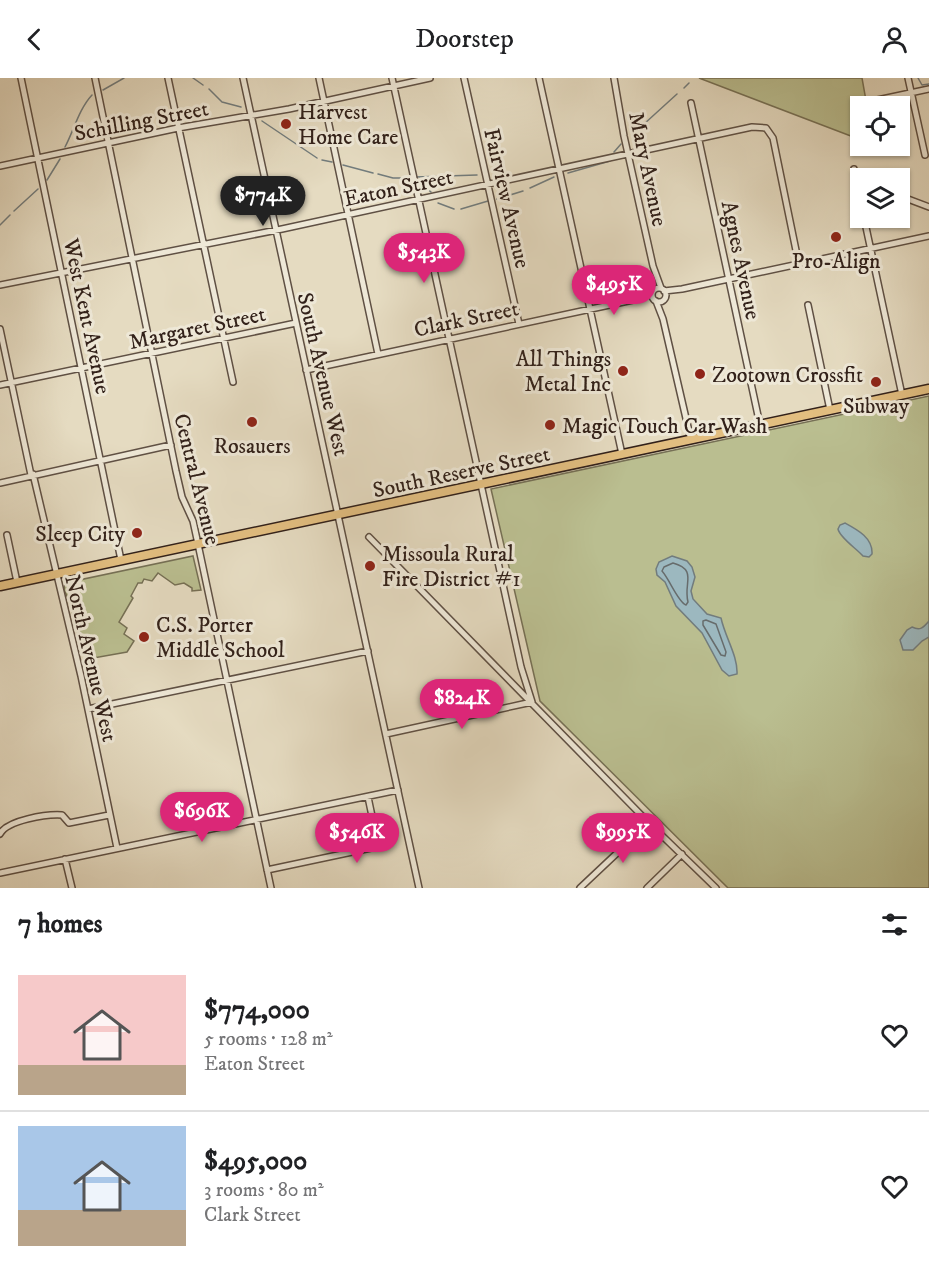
<!DOCTYPE html>
<meta charset="utf-8">
<style>
:root{--surface:#fff;--page:#f2f2f2;--text:#202124;--muted:#757577;--line:#e0e0e0;--accent:#db2777}
body{margin:0;font-family:"IM FELL DW Pica",serif;background:var(--page);color:var(--text);height:100vh;display:flex;flex-direction:column;font-size:22px;white-space:nowrap}
*{box-sizing:border-box;margin:0}
p{font-size:20px;color:var(--muted)}
.icon{flex:none;width:33px;height:33px;fill:none;stroke:currentColor;stroke-width:2;stroke-linecap:round;stroke-linejoin:round}
.map{position:relative;height:810px;overflow:hidden}
.details{display:flex;flex-direction:column;background:var(--surface);flex:1}
.details>*{flex:none}
.fabs{position:absolute;left:850px;top:18px;display:grid;gap:12px}
.fabs a{display:grid;place-items:center;width:60px;height:60px;border-radius:0px;background:var(--surface);box-shadow:0 2px 4px #0004;font-size:30px}
.price{position:absolute;translate:-50% -51px;padding:0 14px;border-radius:21px;background:var(--accent);color:#fff;font-size:20px;line-height:39px;filter:drop-shadow(0 2px 3px #0008)}
.price::after{content:'';position:absolute;left:50%;top:36px;width:18px;height:14px;margin-left:-9px;background:inherit;clip-path:polygon(0 0,100% 0,50% 100%)}
.price.selected{background:#222;color:#fff}
ul{padding:0;list-style:none}
li{display:flex;align-items:center;gap:18px;height:150px;padding:0 18px}
li+li{border-top:2px solid var(--line)}
li span{display:grid;place-items:center;flex:none;width:168px;height:120px;border-radius:0px;color:#555}
li>.icon{margin-inline-start:auto}
span .icon{width:72px;height:72px;fill:#fffc;stroke-width:1}
li b{font-size:26px}
h2{display:flex;justify-content:space-between;align-items:center;height:72px;padding:0 18px;font-size:26px}
header{display:flex;justify-content:space-between;align-items:center;height:78px;padding:0 18px;background:var(--surface);font-size:27px;font-weight:600}
.map>svg:first-child{display:block}
.green{fill:#babe90;stroke:#767055;stroke-width:1.5}
.water{fill:#9cb8bf;stroke:#727c7d;stroke-width:1.5}
.lines{fill:none;stroke-linecap:round;stroke-linejoin:round}
.shore{stroke:#676c6c;stroke-width:1.5}
.stream{stroke:#727c7d;stroke-width:1.5}
.minor-casing{stroke:#5f5044;stroke-width:8}
.highway-casing{stroke:#32211a;stroke-width:11}
.minor{stroke:#eee8d7;stroke-width:5}
.highway{stroke:#e2be80;stroke-width:8}
.poi-dot{fill:#8f2418;stroke:#eee8d7;stroke-width:2}
.labels{text-anchor:middle;stroke-width:6;stroke-linejoin:round;paint-order:stroke}
.poi-label{font-size:22px;fill:#32211a;stroke:#eee8d7;text-anchor:start}
.street-label{font-size:22px;fill:#32211a;stroke:#eee8d7}
</style>
<header><svg class="icon" aria-label="back" viewBox="0 0 24 24"><path d="M15 5l-7 7 7 7"/></svg>Doorstep<svg class="icon" aria-label="person" viewBox="0 0 24 24"><circle cx="12" cy="8" r="4"/><path d="M4 21q1-7 8-7t8 7"/></svg></header>
<div class="map">
<svg width="929" height="810" viewBox="0 0 929 810">
<rect width="100%" height="100%" fill="#e5dbc1"/>
<filter id="stains"><feTurbulence type="fractalNoise" baseFrequency=".00333" numOctaves="4"/><feColorMatrix values="0 0 0 0 .2 0 0 0 0 .09 0 0 0 0 .02 0 0 0 .5 -.17"/></filter>
<radialGradient id="worn" r=".72"><stop offset=".6" stop-color="#630" stop-opacity="0"/><stop offset="1" stop-color="#630" stop-opacity=".3"/></radialGradient>
<path class="green" d="M699,0H862L867,28H861V46L856,60Z
M929,318V810H728L540,623L491,411Z
M193,478L201,512L192,513V510L184,505L175,507L158,495L152,503L144,501L142,505H138L131,518L133,520L119,544L127,550L124,556L134,563L127,574L88,581L83,575L69,522L64,512L65,505Z"/>
<path class="water" d="M845,445C858,452 873,460 872,476L869,479L863,478C856,470 840,460 838,451L840,447Z
M672,478L687,483L692,489L695,499L691,513L693,521L707,536L721,540C725,559 738,578 737,596L729,598L722,592L702,555L676,528L665,504L657,497L656,491L659,484Z
M929,543V559L922,563L913,572H903L900,562L907,552L912,549C920,553 923,550 929,543Z"/>
<g class="lines">
<path class="shore" d="M673,485C698,492 683,505 688,524L686,527C678,524 670,502 662,493L664,489Z
M706,542L716,546L726,574L725,578L721,577L703,547V543Z"/>
<path class="stream" d="M193,0L203,7
M918,0L922,7L929,6
M684,10L689,5
M209,11L222,24L241,29
M103,12L124,0
M262,43L317,80
M633,56L677,16
M65,69C74,52 79,31 92,17
M614,74L621,66
M322,82L332,84
M343,87L373,95
M568,95L610,83
M378,96L393,100H410
M415,99L477,97
M47,102L60,81
M422,107L431,114
M530,110L554,99
M497,121L523,113
M438,125L454,131
M461,131L488,123
M14,133L38,111
M0,147L10,137"/>
<g class="minor-casing">
<path id="minor" d="M21,0L121,482
M95,0L176,393L182,419L193,443L198,466L271,810
M168,0L233,304
M243,0L419,810
M319,0L378,276
M392,0L521,589L532,624
M464,0L519,246
M539,0L622,376
M614,0L624,58L653,188L661,210
M908,0L925,77
M868,24L929,11
M691,25L760,347
M0,88L178,50L289,31L430,0
M854,91L861,124
M900,118L929,129
M864,140L902,317
M0,207L282,151L752,49L766,50L773,60L799,187
M652 217a7 7 0 1 1 14 0a7 7 0 1 1-14 0Z
M664,213L682,211L929,158
M656,223L663,241L691,362
M808,227L830,332
M0,251L31,397
M306,292L633,222L652,215
M0,307L296,245
M33,396L81,598L117,770
M0,405L171,367
M7,457L17,504
M369,459L649,745L716,810
M88,631L368,573
M386,656L532,624
M0,756C7,742 47,736 62,737L69,745L109,737
M65,781L72,810
M267,792L371,770L377,762L368,719
M0,795L398,712
M580,810L649,745
M647,810L682,776"/>
</g>
<g class="highway-casing">
<path id="highway" d="M0,508L929,311"/>
</g>
<use href="#minor" class="minor"/>
<use href="#highway" class="highway"/>
</g>
<g class="poi-dot">
<circle cx="286" cy="46" r="6"/>
<circle cx="836" cy="159" r="6"/>
<circle cx="623" cy="293" r="6"/>
<circle cx="700" cy="296" r="6"/>
<circle cx="876" cy="304" r="6"/>
<circle cx="252" cy="344" r="6"/>
<circle cx="550" cy="347" r="6"/>
<circle cx="137" cy="455" r="6"/>
<circle cx="370" cy="488" r="6"/>
<circle cx="144" cy="559" r="6"/>
</g>
<g class="labels">
<g class="poi-label">
<text x="298" y="41">Harvest<tspan x="298" dy="25">Home Care</tspan></text>
<text x="836" y="190" text-anchor="middle">Pro-Align</text>
<text x="611" y="288" text-anchor="end">All Things<tspan x="611" dy="25">Metal Inc</tspan></text>
<text x="712" y="304">Zootown Crossfit</text>
<text x="876" y="335" text-anchor="middle">Subway</text>
<text x="562" y="355">Magic Touch Car Wash</text>
<text x="252" y="375" text-anchor="middle">Rosauers</text>
<text x="125" y="463" text-anchor="end">Sleep City</text>
<text x="382" y="483">Missoula Rural<tspan x="382" dy="25">Fire District #1</tspan></text>
<text x="156" y="554">C.S. Porter<tspan x="156" dy="25">Middle School</tspan></text>
</g>
<g class="street-label">
<text transform="translate(141 42) rotate(-11)" y="8">Schilling Street</text>
<text transform="translate(649 91) rotate(78)" y="8">Mary Avenue</text>
<text transform="translate(398 109) rotate(-12)" y="8">Eaton Street</text>
<text transform="translate(508 120) rotate(77)" y="8">Fairview Avenue</text>
<text transform="translate(742 182) rotate(78)" y="8">Agnes Avenue</text>
<text transform="translate(88 238) rotate(78)" y="8">West Kent Avenue</text>
<text transform="translate(466 240) rotate(-12)" y="8">Clark Street</text>
<text transform="translate(197 249) rotate(-12)" y="8">Margaret Street</text>
<text transform="translate(324 296) rotate(77)" y="8">South Avenue West</text>
<text transform="translate(461 393) rotate(-12)" y="8">South Reserve Street</text>
<text transform="translate(198 401) rotate(76)" y="8">Central Avenue</text>
<text transform="translate(92 580) rotate(77)" y="8">North Avenue West</text>
</g>
</g>
<rect width="100%" height="100%" filter="url(#stains)"/>
<rect width="100%" height="100%" fill="url(#worn)"/>
</svg>
<div class="fabs">
<a><svg class="icon" aria-label="locate" viewBox="0 0 24 24"><circle cx="12" cy="12" r="6"/><path d="M12 2v4M12 18v4M2 12h4M18 12h4"/></svg></a>
<a><svg class="icon" aria-label="layers" viewBox="0 0 24 24"><path d="M12 4l9 5-9 5-9-5zM3 14l9 5 9-5"/></svg></a>
</div>
<b class="price selected" style="left:263px;top:149px">$774K</b>
<b class="price" style="left:424px;top:206px">$543K</b>
<b class="price" style="left:614px;top:238px">$495K</b>
<b class="price" style="left:462px;top:652px">$824K</b>
<b class="price" style="left:202px;top:765px">$696K</b>
<b class="price" style="left:357px;top:786px">$546K</b>
<b class="price" style="left:623px;top:786px">$995K</b>
</div>
<section class="details">
<h2>7 homes<svg class="icon" aria-label="filters" viewBox="0 0 24 24"><path d="M4 7h16M4 17h16"/><circle cx="9" cy="7" r="2"/><circle cx="15" cy="17" r="2"/></svg></h2>
<ul>
<li><span style="background:linear-gradient(#f6c9c9 75%,#b9a48a 0)"><svg class="icon" aria-label="home" viewBox="0 0 24 24"><path d="M3 11l9-7 9 7M6 9v11h12V9"/></svg></span><div><b>$774,000</b><p>5 rooms · 128 m²</p><p>Eaton Street</p></div><svg class="icon" aria-label="heart" viewBox="0 0 24 24"><path d="M12 20l-8-8c-3-5 5-10 8-4 3-6 11-1 8 4z"/></svg></li>
<li><span style="background:linear-gradient(#a9c7e8 70%,#b9a48a 0)"><svg class="icon" aria-label="home" viewBox="0 0 24 24"><path d="M3 11l9-7 9 7M6 9v11h12V9"/></svg></span><div><b>$495,000</b><p>3 rooms · 80 m²</p><p>Clark Street</p></div><svg class="icon" aria-label="heart" viewBox="0 0 24 24"><path d="M12 20l-8-8c-3-5 5-10 8-4 3-6 11-1 8 4z"/></svg></li>
</ul>
</section>
